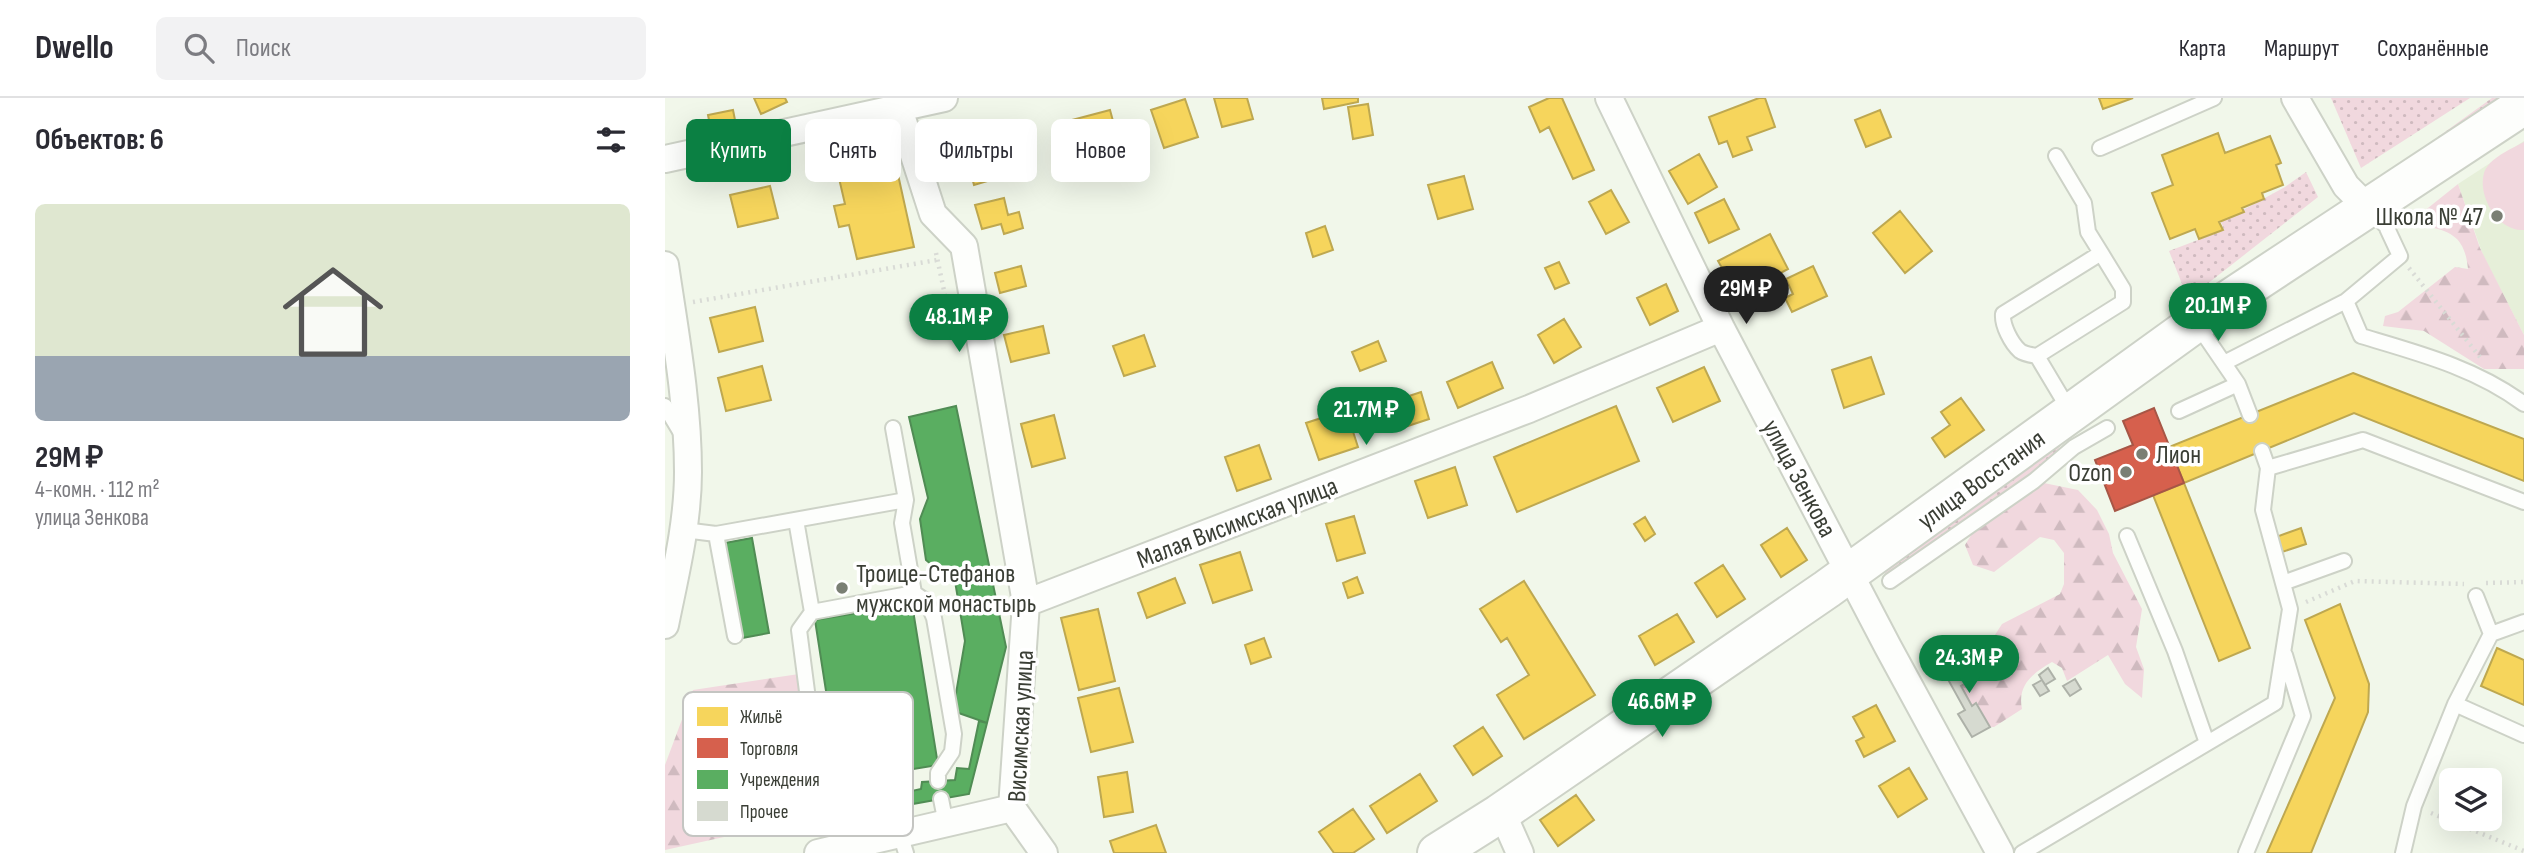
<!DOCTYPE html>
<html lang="ru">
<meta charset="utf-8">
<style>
:root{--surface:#fff;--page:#f2f2f3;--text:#2b2b33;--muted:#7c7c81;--line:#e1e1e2;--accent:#0b8043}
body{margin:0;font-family:"Sofia Sans Condensed",sans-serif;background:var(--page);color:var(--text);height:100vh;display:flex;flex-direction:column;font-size:26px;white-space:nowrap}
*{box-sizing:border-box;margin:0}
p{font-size:23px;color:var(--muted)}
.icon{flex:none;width:38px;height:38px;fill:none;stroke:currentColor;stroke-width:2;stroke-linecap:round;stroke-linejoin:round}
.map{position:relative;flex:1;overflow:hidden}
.details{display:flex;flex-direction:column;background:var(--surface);width:665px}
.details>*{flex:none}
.hud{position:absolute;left:21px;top:21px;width:665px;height:63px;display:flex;gap:14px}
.tools{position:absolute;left:1774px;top:670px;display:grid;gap:14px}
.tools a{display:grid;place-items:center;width:63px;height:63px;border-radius:10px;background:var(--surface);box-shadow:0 7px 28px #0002;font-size:35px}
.price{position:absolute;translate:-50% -60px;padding:0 16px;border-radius:24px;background:var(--accent);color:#fff;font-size:23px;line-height:46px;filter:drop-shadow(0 2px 4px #0008)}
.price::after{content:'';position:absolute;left:50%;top:42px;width:21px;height:16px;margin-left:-10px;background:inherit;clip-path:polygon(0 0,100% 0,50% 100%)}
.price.active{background:#222;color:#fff}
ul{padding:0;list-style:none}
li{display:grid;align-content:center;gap:14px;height:371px;padding:0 35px}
li span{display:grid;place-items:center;height:217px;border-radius:10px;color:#555}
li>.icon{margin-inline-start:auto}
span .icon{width:126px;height:126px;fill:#fffc;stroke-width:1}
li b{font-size:30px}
h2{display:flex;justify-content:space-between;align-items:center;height:84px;padding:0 35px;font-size:30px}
.pill{padding:0 24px;border-radius:10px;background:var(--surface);box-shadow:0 7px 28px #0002;font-size:24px;line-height:63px}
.pill.active{background:var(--accent);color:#fff}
header{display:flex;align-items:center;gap:42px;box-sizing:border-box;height:98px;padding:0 35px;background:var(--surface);border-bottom:2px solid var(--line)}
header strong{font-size:33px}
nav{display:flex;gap:38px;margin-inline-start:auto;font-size:24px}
.search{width:490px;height:63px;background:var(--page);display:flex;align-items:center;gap:18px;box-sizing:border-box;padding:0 24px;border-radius:10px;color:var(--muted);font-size:26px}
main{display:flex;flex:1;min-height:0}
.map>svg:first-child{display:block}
.built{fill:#e6efd9}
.grass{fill:url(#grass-dots)}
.forest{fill:url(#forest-firs)}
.garden{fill:#f1d8de}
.homes{fill:#f6d55c;stroke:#bea850;stroke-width:2}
.shops{fill:#d6604d;stroke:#a75646;stroke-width:2}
.public{fill:#5aae61;stroke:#508c54;stroke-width:2}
.building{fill:#d6dad0;stroke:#adb1a8;stroke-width:2}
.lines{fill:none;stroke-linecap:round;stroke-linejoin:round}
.lane-casing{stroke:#cdd2c7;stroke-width:18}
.street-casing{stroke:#cdd2c7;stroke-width:30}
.secondary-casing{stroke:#cdd2c7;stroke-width:42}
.path{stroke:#d9dbd6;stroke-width:4.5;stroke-dasharray:2 5;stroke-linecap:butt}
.lane{stroke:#fdfefc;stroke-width:14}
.street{stroke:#fdfefc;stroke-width:26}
.secondary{stroke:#fdfefc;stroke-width:38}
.poi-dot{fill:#7a7f74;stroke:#fff;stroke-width:2.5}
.labels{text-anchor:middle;stroke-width:7;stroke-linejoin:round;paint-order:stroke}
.poi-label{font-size:26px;fill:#3a3e35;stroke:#fff;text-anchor:end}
.street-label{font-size:26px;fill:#3a3e35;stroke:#fff}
.key{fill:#fff;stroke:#c4c5c2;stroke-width:2}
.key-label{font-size:19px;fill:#3a3e35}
</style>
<header>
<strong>Dwello</strong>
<div class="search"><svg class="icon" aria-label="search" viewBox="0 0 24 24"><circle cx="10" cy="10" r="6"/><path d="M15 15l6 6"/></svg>Поиск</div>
<nav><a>Карта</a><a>Маршрут</a><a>Сохранённые</a></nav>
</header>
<main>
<section class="details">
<h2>Объектов: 6<svg class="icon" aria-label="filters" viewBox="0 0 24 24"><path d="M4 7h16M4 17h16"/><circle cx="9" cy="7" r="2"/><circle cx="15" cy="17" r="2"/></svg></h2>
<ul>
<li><span style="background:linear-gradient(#dfe7d0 70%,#9aa5b1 0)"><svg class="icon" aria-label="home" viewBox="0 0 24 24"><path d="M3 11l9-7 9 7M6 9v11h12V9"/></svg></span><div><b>29M ₽</b><p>4-комн. · 112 m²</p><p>улица Зенкова</p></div></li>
</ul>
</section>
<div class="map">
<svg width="1859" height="755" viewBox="0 0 1859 755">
<defs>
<pattern id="grass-dots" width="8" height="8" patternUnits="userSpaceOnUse" patternTransform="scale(1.75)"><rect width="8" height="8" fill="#f1d8de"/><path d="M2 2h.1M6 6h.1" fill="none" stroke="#cfbabf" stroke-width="1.8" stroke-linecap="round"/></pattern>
<pattern id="forest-firs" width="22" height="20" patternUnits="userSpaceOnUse" patternTransform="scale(1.75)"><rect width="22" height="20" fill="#f1d8de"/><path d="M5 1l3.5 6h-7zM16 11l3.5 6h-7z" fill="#cfbabf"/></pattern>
</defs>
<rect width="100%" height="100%" fill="#f1f7ea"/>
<path class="built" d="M1859,43V237L1818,157L1793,86Z"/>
<path class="grass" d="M1666,0H1805L1696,70Z
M1827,0H1846L1741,62Z
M1641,74L1653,99L1523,201L1504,153L1559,132L1556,124L1620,89Z
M1401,340L1379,371L1225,483L1214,464Z"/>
<path class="forest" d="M1793,86L1815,150L1859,237V271H1819L1759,233L1718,228L1720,218L1733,214L1790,169L1803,171C1800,141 1789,134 1761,128L1758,114Z
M1374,384L1413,392L1432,412L1444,436L1448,455L1477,511L1471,549L1479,571L1477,600L1460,586L1443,557L1402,583L1397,570L1387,564C1368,575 1352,587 1357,611L1329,629H1325L1312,605L1307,608L1296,588L1321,574L1324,560L1335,553L1328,540L1337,526L1395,496L1399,486V455L1389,442L1375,439L1329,474L1308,467L1300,447L1310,431Z
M134,576L154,718L0,752V667L28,592Z"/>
<path class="garden" d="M1859,44V132C1834,134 1812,99 1819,75C1824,60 1846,51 1859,44Z"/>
<path class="homes" d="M89,0H120L122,4L96,16Z
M549,0H582L588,21L557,29Z
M657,0H693V4L659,11Z
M884,0H897L929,72L908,81L884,29L875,34L864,9Z
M1094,0H1100L1110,29L1082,39L1087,52L1068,59L1062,43L1054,46L1044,19Z
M1434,0H1468L1438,11Z
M520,1L533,39L499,50L486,12Z
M703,6L708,37L688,41L683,9Z
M68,12L73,37L48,42L43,17Z
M445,12L457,56L418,66L407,22Z
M1215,12L1226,39L1201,49L1190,22Z
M1553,35L1560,55L1605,38L1616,65L1611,67L1618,87L1597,95L1599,101L1577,110L1579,114L1554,124L1558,132L1534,141L1530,131L1505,141L1487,95L1508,87L1497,57Z
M350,38L360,72L309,87L300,53Z
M1034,56L1052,89L1023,106L1004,73Z
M230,63L249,149L192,161L184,127L174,129L169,108L180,106L173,76Z
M799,78L808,111L773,121L763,87Z
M105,88L113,120L73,129L65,97Z
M946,92L964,124L941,136L924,104Z
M339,100L343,117L354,114L358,130L339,136L336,126L317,131L310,107Z
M1059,101L1074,131L1044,145L1030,115Z
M1235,113L1267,153L1240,175L1208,135Z
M660,128L668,152L648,159L641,135Z
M1105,136L1123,171L1101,183L1094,169L1065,184L1053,163Z
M894,164L904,185L890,191L880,170Z
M356,168L361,188L335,195L330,175Z
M1148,168L1162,198L1127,214L1120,200L1128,196L1121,181Z
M1001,186L1013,213L985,227L972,200Z
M90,209L98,243L54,254L45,220Z
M899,221L916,249L889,265L873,237Z
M378,228L384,255L346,264L339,237Z
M479,237L490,268L459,278L448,248Z
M713,243L721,263L695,273L687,254Z
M1206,259L1219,296L1179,310L1167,272Z
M827,264L838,290L793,310L782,284Z
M97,268L106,302L61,313L53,280Z
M1039,269L1055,303L1008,324L992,290Z
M1688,275L1859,341V383L1689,315L1519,385L1504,349Z
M756,294L764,321L740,329L732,302Z
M1296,300L1319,332L1280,359L1267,340L1285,327L1276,314Z
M951,308L974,363L852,414L829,359Z
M681,312L693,349L654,362L641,325Z
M389,317L400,360L367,369L356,326Z
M594,347L606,381L572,393L560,359Z
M790,369L802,407L763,420L750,383Z
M1519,385L1585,550L1554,563L1488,397Z
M689,418L700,455L672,463L661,426Z
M980,419L990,436L980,443L969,426Z
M1122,430L1142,462L1116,479L1096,447Z
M1636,430L1641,446L1617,454L1611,439Z
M575,454L587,492L548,505L535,467Z
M1058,467L1080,501L1052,519L1030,485Z
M692,479L698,495L683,500L678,485Z
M510,480L520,505L482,520L473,495Z
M859,483L930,597L859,641L832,597L864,577L842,540L836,544L815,511Z
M1675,506L1704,586L1703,614L1646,755H1602L1670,600L1640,522Z
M433,511L450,583L414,592L396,520Z
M1012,516L1029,544L990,567L974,538Z
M599,540L606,559L586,566L580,547Z
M1832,550L1859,562V607L1816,588Z
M454,590L468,644L426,654L413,600Z
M1211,607L1230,643L1199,659L1191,643L1199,639L1188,619Z
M818,629L837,658L808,677L789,648Z
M1244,670L1262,701L1233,719L1214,688Z
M462,674L468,714L439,719L433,679Z
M755,676L772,703L722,735L705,708Z
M911,697L929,722L893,748L875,722Z
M688,711L709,741L688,755H669L654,734Z
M491,727L501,755H449L445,743Z"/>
<path class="shops" d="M1489,310L1519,385L1450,413L1430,362L1468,347L1458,323Z"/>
<path class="public" d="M291,308L341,549L322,625L288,613L300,543L289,477L280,478L261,462L255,421L263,400L244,319Z
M87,440L104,535L77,540L60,445Z
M247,506L273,667L175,683L150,522Z
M314,623L322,625L304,696L231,709L229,697L256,691L257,684L290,682L292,670L304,671Z"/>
<path class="building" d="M1328,540L1335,553L1324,560L1317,547Z
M1312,558L1321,574L1296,588L1307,608L1311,605L1325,629L1307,639L1293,616L1300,612L1280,576Z
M1383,570L1390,581L1380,587L1374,577Z
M1410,581L1416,591L1405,598L1398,588Z
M1377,582L1384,593L1375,598L1368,587Z"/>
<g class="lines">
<g class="lane-casing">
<path id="lane" d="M1435,50L1549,0
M1391,58L1419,105L1423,134L1436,155
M1705,112L1721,128L1735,158L1681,203L1696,238C1753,255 1811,270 1859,306
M1532,226L1573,286L1585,317
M1372,258L1458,204V191L1436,155L1338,216C1337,227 1346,245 1355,253C1359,256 1366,257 1372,258L1406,315
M1559,265L1681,203
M0,308L16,335
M1514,313L1573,286
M1603,370L1698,342L1859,404
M241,402L237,425L249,495L262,504L269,520L289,636L287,654L273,675V683
M131,422L147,514L134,532L155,693
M19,432L51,436L241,402L228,330
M51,436L70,538
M1462,438L1510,553L1542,645
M1225,483L1369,383L1409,349L1442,330
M1618,485L1679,463
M1811,498L1826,536
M147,514L249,495
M1790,606L1859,637
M276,701L281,726
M235,736L241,755
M1357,755L1610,605L1625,511L1598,412L1603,370L1597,353
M1581,755L1638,618L1620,557
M1738,755L1749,708L1790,606L1826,536L1859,524"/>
</g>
<g class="street-casing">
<path id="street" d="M944,0L1056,230L1223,549L1335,755
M1630,0L1681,88L1702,109
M234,11L268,116L299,148L361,505L347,710L379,755
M0,61L279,0
M0,167C10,235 23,304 23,374C23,426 10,477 0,527
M361,505L864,311L1056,230
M834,716L843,728L855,755
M153,755L347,710"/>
</g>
<g class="secondary-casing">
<path id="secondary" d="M772,755L834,716L1162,491L1551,210L1859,7"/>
</g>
<path class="path" d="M271,155L283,211
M1744,170L1815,259
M28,204L272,162
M1821,485L1859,484
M1641,504L1690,483L1799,486
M1766,715L1859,753"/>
<use href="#lane" class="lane"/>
<use href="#street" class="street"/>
<use href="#secondary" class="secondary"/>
</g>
<g class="poi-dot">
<circle cx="1832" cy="118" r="7"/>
<circle cx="1477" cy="356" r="7"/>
<circle cx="1461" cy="374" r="7"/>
<circle cx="177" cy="490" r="7"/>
</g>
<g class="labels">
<g class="poi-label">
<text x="1818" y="127">Школа № 47</text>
<text x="1491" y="365" text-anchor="start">Лион</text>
<text x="1447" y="383">Ozon</text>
<text x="191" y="484" text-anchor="start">Троице-Стефанов<tspan x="191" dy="30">мужской монастырь</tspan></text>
</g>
<g class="street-label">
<text transform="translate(1135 380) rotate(62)" y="9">улица Зенкова</text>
<text transform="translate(1316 381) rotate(-36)" y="9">улица Восстания</text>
<text transform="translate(572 424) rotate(-21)" y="9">Малая Висимская улица</text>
<text transform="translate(355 628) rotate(-87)" y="9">Висимская улица</text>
</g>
</g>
<rect x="18" y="594" width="230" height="144" rx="10" class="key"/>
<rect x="32" y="609" width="31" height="19" fill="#f6d55c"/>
<rect x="32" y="640" width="31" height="20" fill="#d6604d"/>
<rect x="32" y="672" width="31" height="19" fill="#5aae61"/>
<rect x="32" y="703" width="31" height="20" fill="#d6dad0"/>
<g class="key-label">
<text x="75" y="625">Жильё</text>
<text x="75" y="657">Торговля</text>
<text x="75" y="688">Учреждения</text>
<text x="75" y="720">Прочее</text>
</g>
</svg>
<div class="tools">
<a><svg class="icon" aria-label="layers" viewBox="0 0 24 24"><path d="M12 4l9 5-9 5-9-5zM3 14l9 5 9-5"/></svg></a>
</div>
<b class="price active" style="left:1081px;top:228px">29M ₽</b>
<b class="price" style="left:1553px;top:245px">20.1M ₽</b>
<b class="price" style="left:294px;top:256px">48.1M ₽</b>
<b class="price" style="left:701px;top:349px">21.7M ₽</b>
<b class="price" style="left:1304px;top:597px">24.3M ₽</b>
<b class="price" style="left:997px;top:641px">46.6M ₽</b>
<div class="hud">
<a class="pill active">Купить</a>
<a class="pill">Снять</a>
<a class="pill">Фильтры</a>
<a class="pill">Новое</a>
</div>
</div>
</main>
